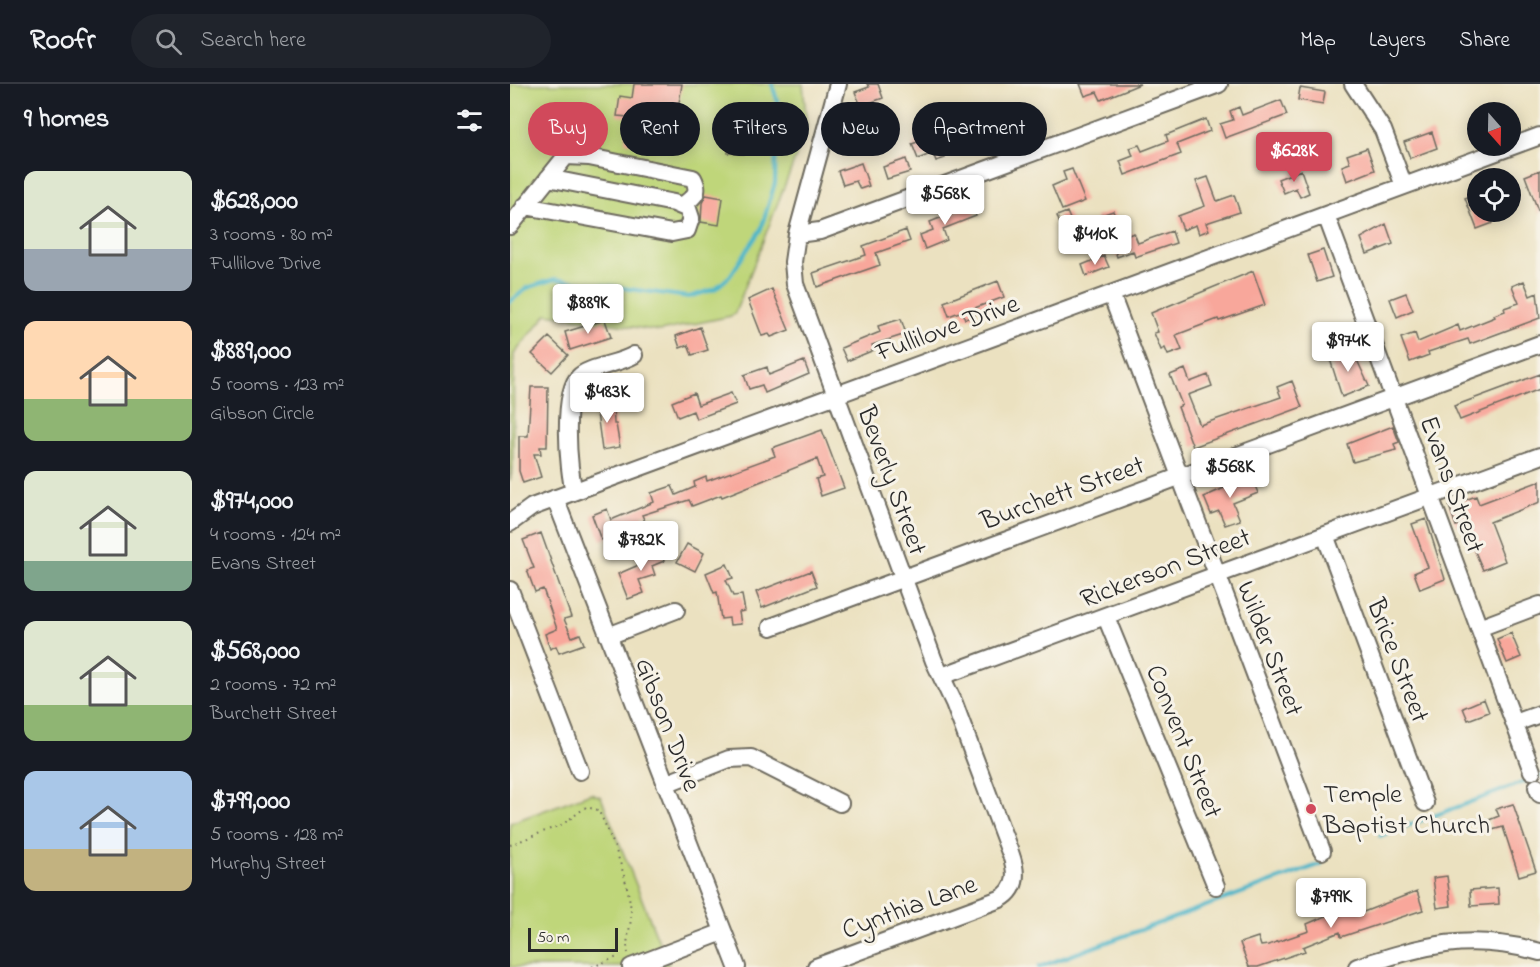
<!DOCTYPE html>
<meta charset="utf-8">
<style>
:root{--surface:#171b24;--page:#20242c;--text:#f1f3f6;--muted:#9ea1a6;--line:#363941;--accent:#d1495b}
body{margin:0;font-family:"Indie Flower",sans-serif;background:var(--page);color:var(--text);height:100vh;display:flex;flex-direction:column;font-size:22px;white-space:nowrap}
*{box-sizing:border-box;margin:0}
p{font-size:20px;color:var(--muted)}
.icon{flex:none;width:33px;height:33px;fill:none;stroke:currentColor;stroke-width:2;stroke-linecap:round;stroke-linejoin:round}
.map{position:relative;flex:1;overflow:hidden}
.sheet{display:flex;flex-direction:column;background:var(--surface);width:510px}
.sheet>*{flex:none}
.hud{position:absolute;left:18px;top:18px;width:570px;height:54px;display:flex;gap:12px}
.needle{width:39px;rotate:160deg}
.fabs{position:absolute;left:957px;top:18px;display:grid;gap:12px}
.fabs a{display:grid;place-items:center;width:54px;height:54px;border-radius:50%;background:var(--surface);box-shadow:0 3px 15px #0003;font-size:30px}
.scale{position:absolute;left:18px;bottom:15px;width:90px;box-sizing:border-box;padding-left:6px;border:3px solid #2b2b2b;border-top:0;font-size:16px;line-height:21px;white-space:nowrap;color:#2b2b2b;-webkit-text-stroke:4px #f7f3e8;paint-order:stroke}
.price{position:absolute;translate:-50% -51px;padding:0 14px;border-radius:6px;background:#fff;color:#222;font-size:20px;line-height:39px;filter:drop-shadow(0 2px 3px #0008)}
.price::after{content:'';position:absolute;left:50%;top:36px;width:18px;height:14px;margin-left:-9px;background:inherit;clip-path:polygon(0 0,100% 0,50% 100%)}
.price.current{background:var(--accent);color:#fff}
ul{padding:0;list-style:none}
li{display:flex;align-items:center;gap:18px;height:150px;padding:0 24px}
li span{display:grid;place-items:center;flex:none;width:168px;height:120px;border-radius:12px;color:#555}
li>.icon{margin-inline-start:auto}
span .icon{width:72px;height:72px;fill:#fffc;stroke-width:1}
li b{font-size:26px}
h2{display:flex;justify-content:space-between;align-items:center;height:72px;padding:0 24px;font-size:26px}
.tag{padding:0 21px;border-radius:27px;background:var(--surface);box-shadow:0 3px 15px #0003;font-size:21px;line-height:54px}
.tag.current{background:var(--accent);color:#fff}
header{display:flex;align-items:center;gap:36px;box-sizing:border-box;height:84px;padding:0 30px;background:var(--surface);border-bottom:2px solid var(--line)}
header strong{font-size:28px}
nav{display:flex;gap:33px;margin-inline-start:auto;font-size:21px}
.search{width:420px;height:54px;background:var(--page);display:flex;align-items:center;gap:15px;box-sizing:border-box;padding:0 21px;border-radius:33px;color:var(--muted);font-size:22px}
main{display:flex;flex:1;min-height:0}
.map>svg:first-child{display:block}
.green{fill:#bfd67a;stroke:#758052;stroke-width:1.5}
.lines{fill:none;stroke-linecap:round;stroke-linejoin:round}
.stream{stroke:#4cb6c9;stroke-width:4}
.building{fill:#f8a79b}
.minor-casing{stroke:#6e6b5f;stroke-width:20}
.path{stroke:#6e6b5f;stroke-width:2;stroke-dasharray:1.5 4.5;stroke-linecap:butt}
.minor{stroke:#fff;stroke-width:16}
.poi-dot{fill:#d1495b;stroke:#f7f3e8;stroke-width:2}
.labels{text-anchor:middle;stroke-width:6;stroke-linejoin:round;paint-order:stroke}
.street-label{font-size:27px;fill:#2b2b2b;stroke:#f7f3e8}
.poi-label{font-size:27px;fill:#2b2b2b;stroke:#f7f3e8;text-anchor:start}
</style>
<header>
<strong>Roofr</strong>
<div class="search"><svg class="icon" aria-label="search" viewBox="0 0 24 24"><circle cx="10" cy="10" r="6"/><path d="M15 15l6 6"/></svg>Search here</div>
<nav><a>Map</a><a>Layers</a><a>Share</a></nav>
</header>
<main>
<section class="sheet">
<h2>9 homes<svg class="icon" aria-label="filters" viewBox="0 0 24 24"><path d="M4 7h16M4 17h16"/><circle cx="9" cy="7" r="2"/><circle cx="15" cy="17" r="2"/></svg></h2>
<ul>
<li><span style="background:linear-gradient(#dfe7d0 65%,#9aa5b1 0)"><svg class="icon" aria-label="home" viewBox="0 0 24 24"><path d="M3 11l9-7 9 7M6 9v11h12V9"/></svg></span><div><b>$628,000</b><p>3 rooms · 80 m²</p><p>Fullilove Drive</p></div></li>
<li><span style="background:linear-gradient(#ffd9b3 65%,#8fb573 0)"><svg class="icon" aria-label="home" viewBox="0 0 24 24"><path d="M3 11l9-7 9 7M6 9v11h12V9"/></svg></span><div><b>$889,000</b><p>5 rooms · 123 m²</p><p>Gibson Circle</p></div></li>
<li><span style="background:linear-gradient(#dfe7d0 75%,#7fa58c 0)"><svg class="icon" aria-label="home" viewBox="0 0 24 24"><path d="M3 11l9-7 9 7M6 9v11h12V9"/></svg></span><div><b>$974,000</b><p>4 rooms · 124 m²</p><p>Evans Street</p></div></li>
<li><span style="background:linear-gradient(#dfe7d0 70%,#8fb573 0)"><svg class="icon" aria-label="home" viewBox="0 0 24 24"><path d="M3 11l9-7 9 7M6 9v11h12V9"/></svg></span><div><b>$568,000</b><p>2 rooms · 72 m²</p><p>Burchett Street</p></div></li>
<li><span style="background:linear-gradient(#a9c7e8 65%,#c2b280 0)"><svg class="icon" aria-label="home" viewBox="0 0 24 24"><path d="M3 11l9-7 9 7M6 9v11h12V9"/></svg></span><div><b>$799,000</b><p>5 rooms · 128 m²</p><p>Murphy Street</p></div></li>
</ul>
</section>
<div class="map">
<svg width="1030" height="883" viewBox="0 0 1030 883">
<rect width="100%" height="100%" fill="#f7f3e8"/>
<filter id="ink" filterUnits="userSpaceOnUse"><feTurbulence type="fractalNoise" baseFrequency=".0167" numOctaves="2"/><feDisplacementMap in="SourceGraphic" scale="12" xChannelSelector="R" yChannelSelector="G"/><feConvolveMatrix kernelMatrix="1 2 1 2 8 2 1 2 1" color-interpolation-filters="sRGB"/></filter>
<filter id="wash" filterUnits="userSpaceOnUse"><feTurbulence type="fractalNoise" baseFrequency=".008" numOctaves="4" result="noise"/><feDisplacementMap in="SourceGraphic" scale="24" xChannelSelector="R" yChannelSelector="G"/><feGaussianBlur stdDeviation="1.35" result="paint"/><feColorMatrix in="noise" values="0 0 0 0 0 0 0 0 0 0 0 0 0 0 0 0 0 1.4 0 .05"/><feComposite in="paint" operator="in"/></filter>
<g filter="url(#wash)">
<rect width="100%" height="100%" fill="#ebe1c0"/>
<path class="green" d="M0,0H293L297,44L225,229L221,232L150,247L37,230L4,270L3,383L0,397Z
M81,709L91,713L159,883H0V739Z"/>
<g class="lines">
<path class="stream" d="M0,218L17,204L45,195L179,213L205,205L220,192L251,145L265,99L267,16L262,0
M870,752L1030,692
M529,883L811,780"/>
</g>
<g id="blocks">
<path class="building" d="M124,0H172L162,64L115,58L118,33L107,32L110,12L122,14Z
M357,0H368L373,14L351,22L345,8L359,3Z
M570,0H630L591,16L587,8L575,12Z
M790,4L815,8L813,20L788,16Z
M771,16L777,31L715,54L710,40L723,36L720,27L729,23L732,31Z
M696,35L700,47L667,60L671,70L615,91L610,77L623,72L620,64L629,61L632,67L658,57L656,51Z
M219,36L236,37L234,70L218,69Z
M496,38L500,50L478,59L473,47Z
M922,48L927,64L900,74L894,58Z
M426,51L435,74L426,77L423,69L408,75L402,60Z
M857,64L865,86L837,97L832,82L840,79L837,71Z
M396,75L400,88L377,95L373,83Z
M351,79L359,102L350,105L346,97L333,101L328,87Z
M562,85L575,117L552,126L542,102L556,96L553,88Z
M791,86L799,109L790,113L786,104L774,109L768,95Z
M1030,86V129H1029L1015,92Z
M698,93L707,117L724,111L730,128L696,139L699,146L689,150L686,141L673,146L668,132L695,122L686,97Z
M968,109V128H979L983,139L967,145L955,114Z
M196,111L213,114L209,141L191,138L192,119Z
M462,121L466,132L433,145L437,156L415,165L410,151L423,146L420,138Z
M603,127L613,153L624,149L628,159L662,147L666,159L625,173L623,167L607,173L597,142L590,144L586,133Z
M557,128L572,163L560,168L547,132Z
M876,140L883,160L857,170L851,154Z
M396,146L400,157L366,169L370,181L307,203L303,189L356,171L353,162Z
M813,166L822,193L807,198L798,171Z
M594,172L599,183L576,192L572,181Z
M743,187L755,221L709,237L708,235L666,251L672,266L658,271L655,264L651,266L644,249L648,248L641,229Z
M488,197L494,213L462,225L465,232L455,235L452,227L439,232L434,218Z
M1014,197L1020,212L1027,209L1030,234L960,260L958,255L918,268L919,271L900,278L891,254L905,249L908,258L948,241L950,247L985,233L984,231L995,227L994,224L1009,219L1002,202Z
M262,205L279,246L261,253L259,250L252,252L238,216Z
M896,209L903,226L887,233L880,215Z
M391,235L396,250L362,261L364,266L337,277L331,264L370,248L368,242Z
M95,236L101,253L60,266L55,248Z
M190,243L198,266L182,271L178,261L170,264L166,252Z
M39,253L58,271L42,288L22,270Z
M842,265L859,302L832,313L819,272Z
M294,277L299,290L255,309L252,301L239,305L234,291L257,283L259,291Z
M675,285L680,298L698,291L702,302L678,311L690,341L771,313L767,303L782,297L792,323L683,363L668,323L672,321L660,291Z
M1030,290V305L950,336L944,322Z
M21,303H38L37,363H30L31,370H24L31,393L13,399L9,387V352H18Z
M184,309L188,321L221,309L226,320L186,335L183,327L168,333L162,318Z
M85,314H103L104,340H106L110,363L92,366Z
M883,342L889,358L884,360L886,366L843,378L837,360Z
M312,346L334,404L311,412L306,395L313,393L307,375L212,413L211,411L182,422L179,416L132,431L138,444L119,452L117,446L91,456L82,431L97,425L101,436L144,418L141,409L162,402L166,411L185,403L184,398L196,393L197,397L265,372L262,364Z
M741,392L748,409L723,419L730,436L715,441L709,427L701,430L694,413Z
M1030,397V418L980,438L995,477L973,486L953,440L946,442L939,422L966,412L969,420Z
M916,435L935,495L910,505L904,489L918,483L902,440Z
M31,449L61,533L54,535L62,553L70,550L74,560L49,569L46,562L40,565L35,550L47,545L33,505L25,508L17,486L24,484L13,456Z
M177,460L194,469L185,487L167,478Z
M149,462L154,477L142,482L145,491L129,496L134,509L118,515L108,490L131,480L127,470Z
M217,480L223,494L216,496L223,512L232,511L235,527L229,528L231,540L220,541L219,534L211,535L207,508L204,509L196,489Z
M301,487L307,502L252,524L246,508Z
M1001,549L1011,573L997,579L987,555Z
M974,615L979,628L958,636L953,624Z
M1003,720L1026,787L1009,792L993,743L982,746L979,736L989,732L986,725Z
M937,792L941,822L927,824L923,794Z
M988,804L989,820L961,822L960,806Z
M907,807L913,826L831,853L830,848L793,863L795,867L748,883H739L730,859L748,853L751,862L758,861L799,847L797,840L823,829L848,820L851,829Z"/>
</g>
</g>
<g filter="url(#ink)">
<use href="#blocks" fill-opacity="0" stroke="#6e6b5f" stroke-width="1.5"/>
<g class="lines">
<g class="minor-casing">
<path id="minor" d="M843,0L873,46L894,102
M15,122L162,149L177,146L181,134L178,125L164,119L38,94
M816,131L1022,687
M0,142L56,72L79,73L183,94C191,109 184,113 172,122
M287,150L310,147L709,0
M601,210L812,767
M64,407C58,386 52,308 69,293C78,283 109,280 124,271
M45,414L227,883
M0,439L22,423L1030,52
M815,451L915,719
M0,506L70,687
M596,533L706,802
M261,543L1030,260
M969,544L1030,521
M98,552L166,526
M432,592L1030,372
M1005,639L1030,630
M155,700L219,675L241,674L330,719
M1027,703L1030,710
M121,883L213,848
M306,883L490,815C508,805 507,788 501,771L444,619L424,577L285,200L283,178L287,150L328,0
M847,883C916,861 958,848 1030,868"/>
</g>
<path class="path" d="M0,761L53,740L76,723L88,726C102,752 119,798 121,828C122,842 115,855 118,869
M82,883L110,872"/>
<use href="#minor" class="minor"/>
</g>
</g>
<circle class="poi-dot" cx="801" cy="725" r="6"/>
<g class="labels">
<g class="street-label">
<text transform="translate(437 243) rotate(-20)" y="9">Fullilove Drive</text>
<text transform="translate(383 396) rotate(70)" y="9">Beverly Street</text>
<text transform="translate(943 400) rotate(70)" y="9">Evans Street</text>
<text transform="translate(552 408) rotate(-20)" y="9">Burchett Street</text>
<text transform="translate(655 483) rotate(-21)" y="9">Rickerson Street</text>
<text transform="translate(761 564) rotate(69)" y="9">Wilder Street</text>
<text transform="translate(889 576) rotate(69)" y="9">Brice Street</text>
<text transform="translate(159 640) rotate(69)" y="9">Gibson Drive</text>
<text transform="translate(675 657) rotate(68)" y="9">Convent Street</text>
<text transform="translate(399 822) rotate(-20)" y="9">Cynthia Lane</text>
</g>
<g class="poi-label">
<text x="813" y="718">Temple<tspan x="813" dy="31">Baptist Church</tspan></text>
</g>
</g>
</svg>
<div class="fabs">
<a><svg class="needle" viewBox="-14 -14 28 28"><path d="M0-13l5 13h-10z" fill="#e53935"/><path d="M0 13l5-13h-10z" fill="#9ea1a6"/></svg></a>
<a><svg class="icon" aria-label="locate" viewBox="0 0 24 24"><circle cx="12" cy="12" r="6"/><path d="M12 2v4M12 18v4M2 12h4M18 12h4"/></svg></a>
</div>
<div class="scale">50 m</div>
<b class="price current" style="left:784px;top:99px">$628K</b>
<b class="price" style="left:435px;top:142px">$568K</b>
<b class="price" style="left:585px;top:182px">$410K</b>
<b class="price" style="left:78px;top:251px">$889K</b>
<b class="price" style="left:838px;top:289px">$974K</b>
<b class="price" style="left:97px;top:340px">$483K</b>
<b class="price" style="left:720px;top:415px">$568K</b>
<b class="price" style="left:131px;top:488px">$782K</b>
<b class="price" style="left:821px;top:845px">$799K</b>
<div class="hud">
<a class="tag current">Buy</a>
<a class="tag">Rent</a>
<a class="tag">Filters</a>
<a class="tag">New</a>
<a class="tag">Apartment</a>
</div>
</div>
</main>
